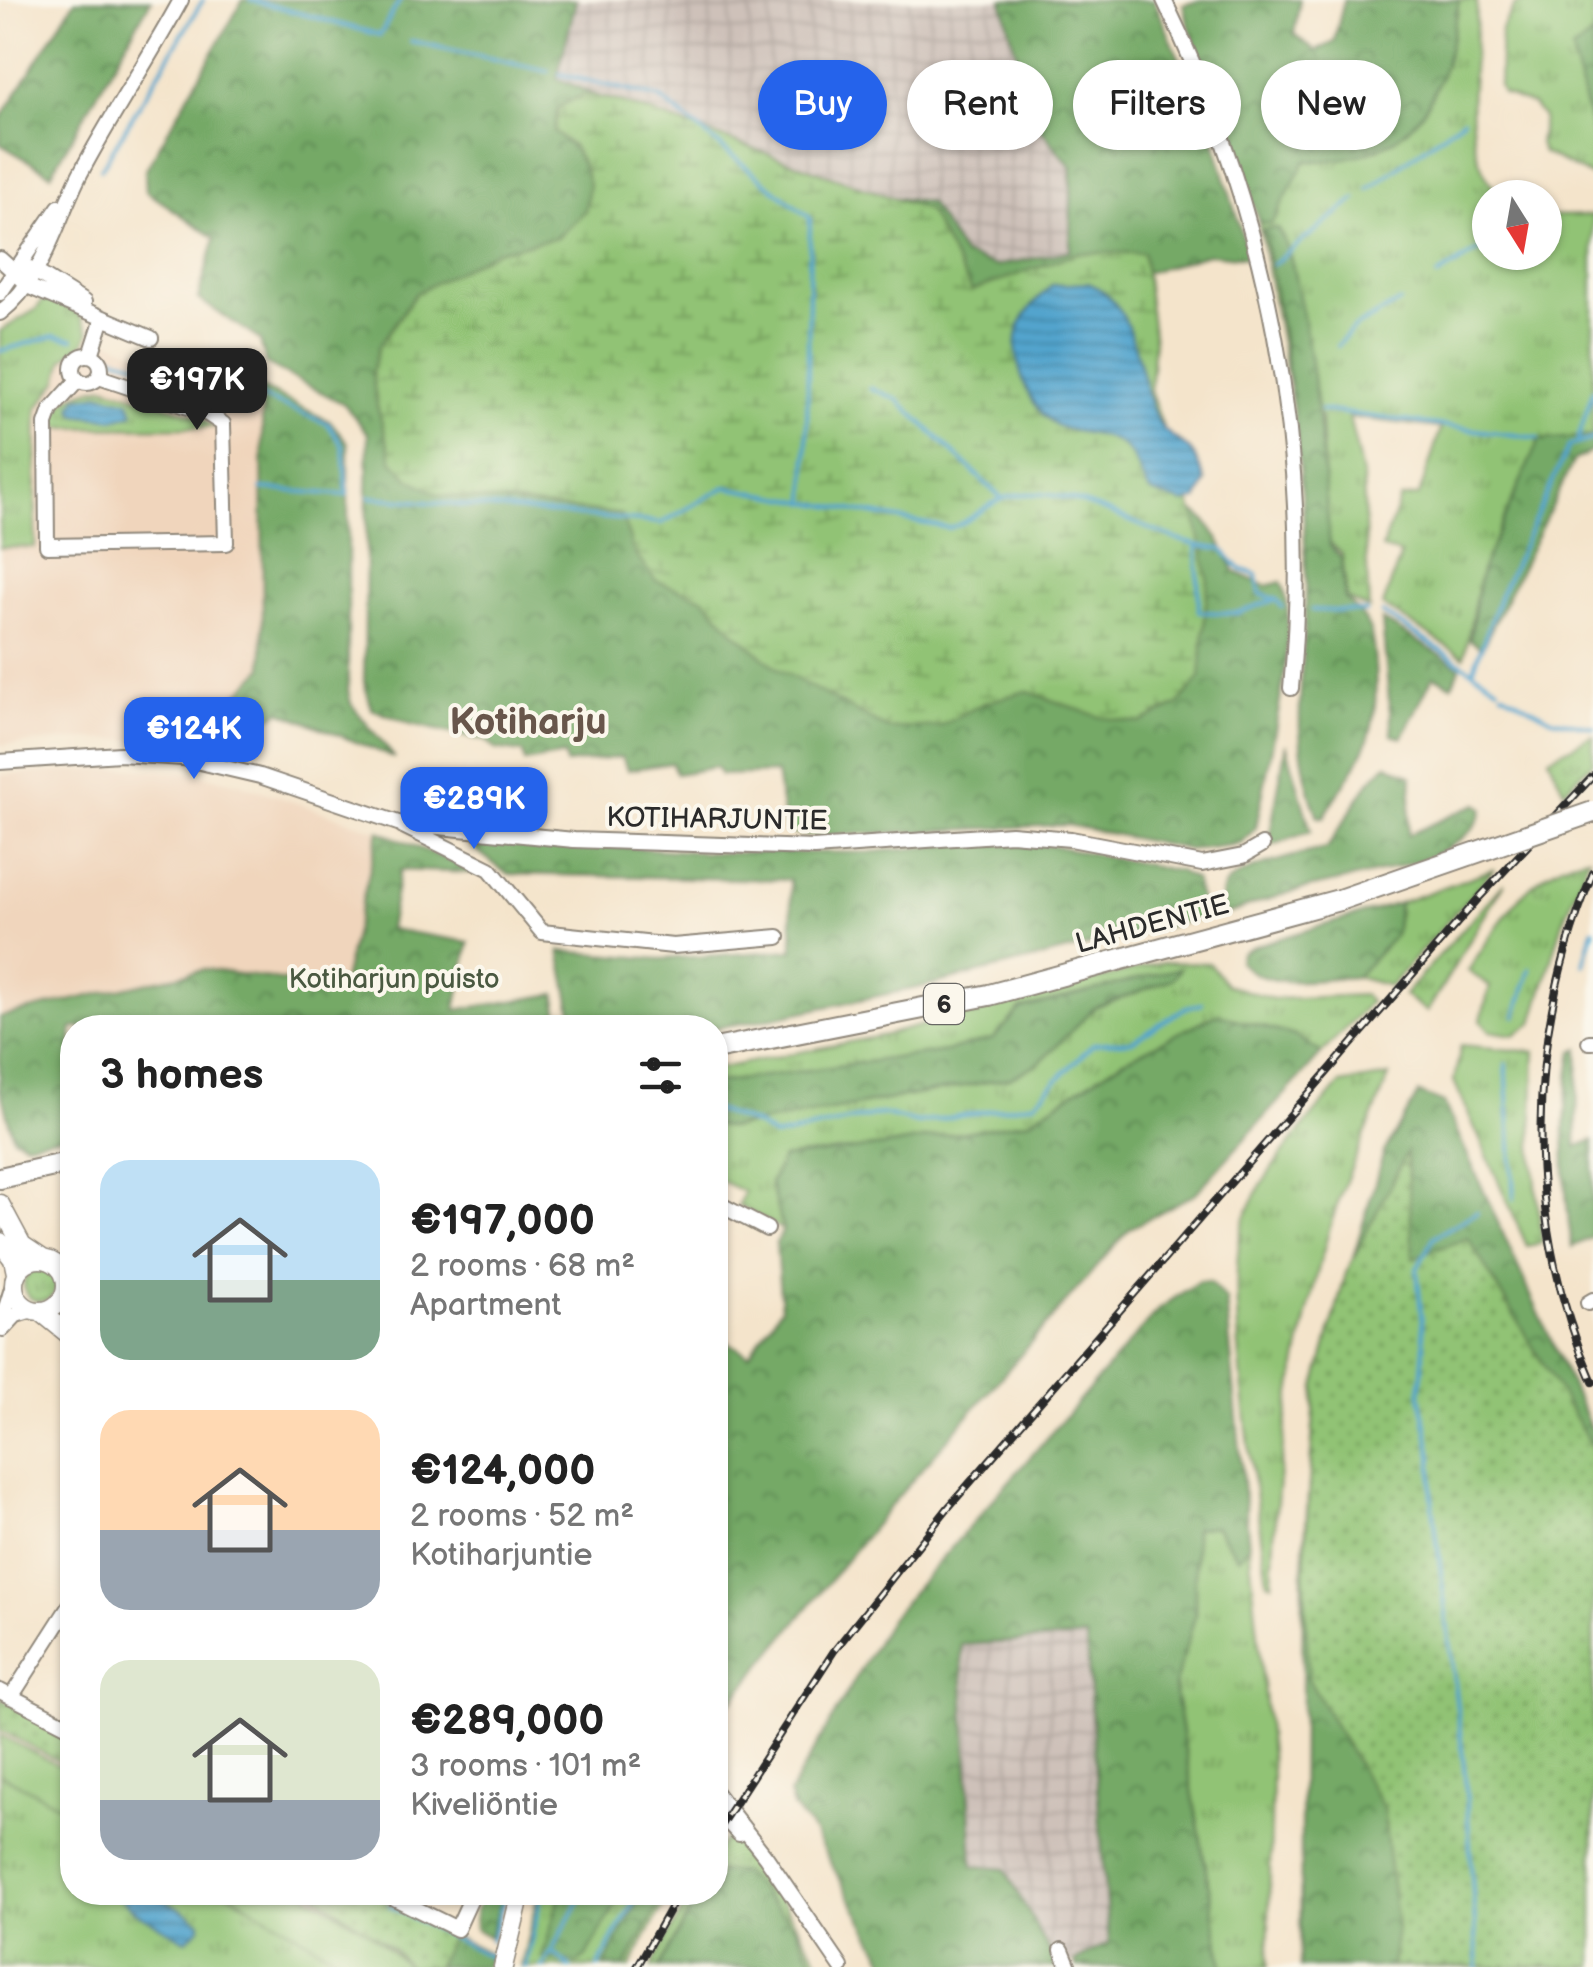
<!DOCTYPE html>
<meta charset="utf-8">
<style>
:root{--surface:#fff;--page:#f6f6f6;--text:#222;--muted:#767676;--accent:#2563eb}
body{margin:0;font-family:"Balsamiq Sans",sans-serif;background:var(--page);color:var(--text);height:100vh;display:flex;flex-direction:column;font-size:38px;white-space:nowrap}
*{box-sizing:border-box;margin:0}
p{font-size:32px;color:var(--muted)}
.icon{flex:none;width:55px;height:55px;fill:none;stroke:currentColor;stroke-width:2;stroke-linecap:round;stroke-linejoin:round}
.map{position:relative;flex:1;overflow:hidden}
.details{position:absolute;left:60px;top:1015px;width:668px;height:890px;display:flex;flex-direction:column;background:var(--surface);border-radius:40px;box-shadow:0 2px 8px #0004}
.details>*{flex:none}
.banner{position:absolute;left:758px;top:60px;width:685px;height:90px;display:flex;gap:20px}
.needle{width:65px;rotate:169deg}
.controls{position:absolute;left:1472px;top:180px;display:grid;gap:20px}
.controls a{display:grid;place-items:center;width:90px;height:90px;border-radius:50%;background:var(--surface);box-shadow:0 2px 8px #0004;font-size:50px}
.price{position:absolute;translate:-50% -85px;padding:0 22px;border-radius:20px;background:var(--accent);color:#fff;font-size:32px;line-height:65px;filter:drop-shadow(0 2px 5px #0008)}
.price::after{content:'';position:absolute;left:50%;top:60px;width:30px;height:22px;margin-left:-15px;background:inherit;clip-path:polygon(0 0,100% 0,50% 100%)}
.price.current{background:#222;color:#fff}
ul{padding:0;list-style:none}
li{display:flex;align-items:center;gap:30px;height:250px;padding:0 40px}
li span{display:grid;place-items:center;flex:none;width:280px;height:200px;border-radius:30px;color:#555}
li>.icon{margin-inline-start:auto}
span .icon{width:120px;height:120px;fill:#fffc;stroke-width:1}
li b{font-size:42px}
h2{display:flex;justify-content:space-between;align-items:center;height:120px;padding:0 40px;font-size:42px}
.tag{padding:0 35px;border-radius:45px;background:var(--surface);box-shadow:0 2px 8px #0004;font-size:35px;line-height:90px}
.tag.current{background:var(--accent);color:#fff}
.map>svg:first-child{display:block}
.built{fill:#f0d5bc}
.industrial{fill:url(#industrial-grid)}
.grass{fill:url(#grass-tufts);stroke:#5e7750;stroke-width:2.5}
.forest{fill:url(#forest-crowns);stroke:#506a48;stroke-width:2.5}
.wetland{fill:url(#wetland-marsh);stroke:#5e7750;stroke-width:2.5}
.park{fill:url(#park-dots);stroke:#5e7750;stroke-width:2.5}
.pitch{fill:#91c374;stroke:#5e7750;stroke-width:2.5}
.water{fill:url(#water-rules);stroke:#3e687c;stroke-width:2.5}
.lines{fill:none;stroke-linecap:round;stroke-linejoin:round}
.stream{stroke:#52a4cd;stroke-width:4}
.minor-casing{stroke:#90887b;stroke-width:18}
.major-casing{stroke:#90887b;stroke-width:21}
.highway-casing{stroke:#90887b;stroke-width:24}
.minor{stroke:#fff;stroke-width:14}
.major{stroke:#fff;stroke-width:18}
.highway{stroke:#fff;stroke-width:20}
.rail-casing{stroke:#2b2b2b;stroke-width:8}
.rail{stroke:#fbf7ec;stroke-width:4;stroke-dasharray:11;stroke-linecap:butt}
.highway-bridge-casing{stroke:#90887b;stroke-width:24;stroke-linecap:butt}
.highway-bridge{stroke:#fff;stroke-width:20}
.labels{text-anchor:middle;stroke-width:8;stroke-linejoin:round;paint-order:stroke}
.shield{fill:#fbf7ec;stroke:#696865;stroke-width:2.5}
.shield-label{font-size:25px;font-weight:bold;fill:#2b2b2b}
.street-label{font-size:28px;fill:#2b2b2b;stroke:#fbf7ec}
.park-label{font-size:28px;fill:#4a5941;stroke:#fbf7ec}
.district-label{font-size:38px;font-weight:bold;fill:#68564b;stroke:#fbf7ec}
</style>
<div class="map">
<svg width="1593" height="1967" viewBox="0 0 1593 1967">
<defs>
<pattern id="industrial-grid" width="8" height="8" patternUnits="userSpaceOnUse" patternTransform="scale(2.5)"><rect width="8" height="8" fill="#cec1b9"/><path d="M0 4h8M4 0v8" fill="none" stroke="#b1a69f"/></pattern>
<pattern id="grass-tufts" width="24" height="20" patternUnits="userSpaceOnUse" patternTransform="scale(2.5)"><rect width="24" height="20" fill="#91c374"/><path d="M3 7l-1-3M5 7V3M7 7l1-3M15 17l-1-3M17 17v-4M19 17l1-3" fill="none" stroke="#779f5f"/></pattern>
<pattern id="forest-crowns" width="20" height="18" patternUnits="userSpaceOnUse" patternTransform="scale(2.5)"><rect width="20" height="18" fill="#74a966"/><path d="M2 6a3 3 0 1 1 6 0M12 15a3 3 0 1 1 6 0" fill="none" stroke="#5f8a54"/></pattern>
<pattern id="wetland-marsh" width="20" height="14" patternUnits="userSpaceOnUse" patternTransform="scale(2.5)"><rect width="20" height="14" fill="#91c374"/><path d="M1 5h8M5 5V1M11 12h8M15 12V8" fill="none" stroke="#779f5f"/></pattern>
<pattern id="park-dots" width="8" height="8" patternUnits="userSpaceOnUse" patternTransform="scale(2.5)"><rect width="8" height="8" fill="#91c374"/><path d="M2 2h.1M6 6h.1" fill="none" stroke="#779f5f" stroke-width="1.8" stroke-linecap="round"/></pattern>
<pattern id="water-rules" width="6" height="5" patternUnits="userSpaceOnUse" patternTransform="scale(2.5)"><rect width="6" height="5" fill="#52a4cd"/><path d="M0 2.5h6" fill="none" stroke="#4486a7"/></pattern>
</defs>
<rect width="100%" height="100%" fill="#fbf7ec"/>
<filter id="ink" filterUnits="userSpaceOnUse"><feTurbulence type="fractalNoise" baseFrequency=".01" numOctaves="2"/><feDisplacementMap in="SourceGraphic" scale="20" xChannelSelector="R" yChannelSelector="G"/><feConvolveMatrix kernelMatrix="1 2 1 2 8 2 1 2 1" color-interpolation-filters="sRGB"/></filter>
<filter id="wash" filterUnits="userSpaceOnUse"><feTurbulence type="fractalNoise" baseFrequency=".0048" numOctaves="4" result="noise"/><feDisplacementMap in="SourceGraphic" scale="40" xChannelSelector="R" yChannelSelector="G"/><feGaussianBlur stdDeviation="2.25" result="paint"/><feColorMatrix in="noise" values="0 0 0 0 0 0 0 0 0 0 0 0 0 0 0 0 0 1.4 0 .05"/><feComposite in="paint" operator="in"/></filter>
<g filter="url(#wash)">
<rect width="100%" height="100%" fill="#f4e4cb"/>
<path class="built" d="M59,321L261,401L263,668L192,741L85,739L0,745V346Z
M132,768L185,771L238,783L379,831L341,989L205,969L0,1017V775Z"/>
<path class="industrial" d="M576,0H1027L1072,168L1070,252L996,266L963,255L929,203L790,182L557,78Z
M1087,1637L1109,1943L1065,1967H1031L977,1936L961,1645Z"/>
<path class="grass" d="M1459,0H1477C1479,58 1451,154 1504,197L1490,198V252H1545V216L1593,215V436L1576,440L1481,571L1464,657L1383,606L1401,554L1382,549L1400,499L1419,496L1441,428L1349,417L1363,479L1369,609L1347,599L1342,554L1326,539L1321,416L1294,414L1258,219L1299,143Z
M1530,0H1593V177L1543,153L1539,144L1543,117L1532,105L1502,93L1499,86L1501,29L1515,5Z
M45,298L78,312L89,332L85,342L64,359L58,381L37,409L35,547L0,548V331L35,310Z
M104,386L199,416L214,427L52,428C57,397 78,392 104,386Z
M1593,735V762L1564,791L1549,758Z
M1589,857L1563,922L1533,1023L1514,1035L1490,1031L1481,1020L1490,986L1468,971C1498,925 1531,865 1589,857Z
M1494,869L1390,986L1356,977L1395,935L1399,903Z
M1504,883L1427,1012L1404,995Z
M1163,962L1209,963L1227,985L1273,999L1364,995L1370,1002L1322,1053L1295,1036L1217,1014L1124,1060L1029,1121L884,1146L784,1158L770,1183L783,1230L738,1205L744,1192L715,1178V1125L731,1128L1009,1078L1039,1063L1094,1008L1173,979L1021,1009L993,1039L946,1051L715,1083V1069L885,1035Z
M1461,1045L1535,1052L1532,1145L1542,1243L1527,1246L1454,1081Z
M1389,1076C1370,1126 1345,1176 1330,1227C1295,1348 1276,1457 1272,1583L1267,1582C1258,1506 1219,1277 1246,1215C1268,1165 1305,1125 1340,1084Z
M24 1285a16 16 0 1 1 32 0a16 16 0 1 1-32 0Z
M1215,1526L1238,1557L1249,1546L1272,1773L1268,1967H1223L1174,1687L1195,1616V1528Z
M0,1774L72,1812V1892L228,1893L353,1967H0Z
M728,1835L783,1903L823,1967H651L692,1893L715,1892V1853Z
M538,1893H670L630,1967H521Z"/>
<path class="forest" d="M75,0H151L51,174L0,144V120Z
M243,0H576L557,78L790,182L929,203L963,255L996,266L1070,251L1072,168L1034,120L1002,0H1154L1212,134L1249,258L1208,254L1149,272L1106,271L1150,492C1204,509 1211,521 1235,572L1266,586L1281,582C1303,621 1265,777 1256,828L1240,844L1191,850L1068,825L806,836L786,832L776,773L721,775L716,767L676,774L672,763L627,770L622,757L566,764L564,755L525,762L523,753L495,749L486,741L411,724L372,709L364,682L368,434L344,404L266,364L260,340L198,299L215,238L146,191L145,171Z
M1201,0H1300L1294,34L1316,51L1334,42L1344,0H1459C1443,98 1417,162 1305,161L1271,224L1259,222L1239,163L1235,127L1217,103L1204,74L1183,5Z
M1593,34V136L1572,51Z
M1277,228C1292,250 1294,275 1300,301C1317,382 1323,463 1330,546L1341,558L1345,599C1371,620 1373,634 1375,666C1380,741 1361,755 1324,817H1318C1284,730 1308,665 1306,576C1304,458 1286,344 1263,229Z
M262,388L331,422L348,443V690L351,704L395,758L280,711L235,745L192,741L263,668Z
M1593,436V451L1574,460L1482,648L1470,640L1481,571L1539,440Z
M1382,620L1460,667L1452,685L1433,676L1402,738L1392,734Z
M1286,744L1311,831L1271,846L1270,834Z
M1387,764L1412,776L1408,835L1477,804L1483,808C1474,863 1342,879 1298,890C1273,897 1248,907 1224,915C1223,908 1220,897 1222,891C1228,869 1307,853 1327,848L1369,782Z
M379,831L479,873L400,870L389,929L469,942L456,1010L556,994L560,1027L72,1028V1134L26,1143L13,1137L0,1089V1017L205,969L341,989Z
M477,838L715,853L871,852L970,843L1055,846L1178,871L1195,880L1205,917L926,986L773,1018L715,1028L575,1027L560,951L661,959L793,950L790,880L507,874L472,847L473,839Z
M1399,903L1395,935L1356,977C1321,979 1264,992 1239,961L1241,953L1254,946Z
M1180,968L1173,979L1094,1008L1039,1063L1009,1078L730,1128L715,1125V1083L946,1051L993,1039L1021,1009Z
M1217,1014L1295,1036L1322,1053L1196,1193L1129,1229L885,1512L733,1700L715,1713V1334L749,1355L781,1308L776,1243L783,1230L770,1183L783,1158L884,1146L1029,1121L1124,1060Z
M1579,1049L1576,1147L1593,1140V1237L1572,1247C1562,1180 1561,1118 1573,1051Z
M1419,1093L1444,1103L1593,1433V1967H1300L1303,1569L1316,1384L1384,1152Z
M1199,1281L1210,1282L1226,1300L1249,1546L1239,1558L1215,1526L1195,1528V1616L1174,1687L1223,1967H1076L1075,1961L1109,1943L1086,1637L961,1645L973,1866L1005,1869L1058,1967H889L811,1828L794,1809L789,1794L891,1617L1159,1309Z
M719,1871L743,1872L796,1928L816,1967H659L700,1893L715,1892Z
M484,1893H505L489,1937L475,1929V1911Z
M561,1893H622L587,1956L577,1963L542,1958Z
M642,1893H665L625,1967H604Z
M452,1935L490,1954L486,1967H436Z"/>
<path class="wetland" d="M585,94L618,101L927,210L972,291L1077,253H1143L1154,342L1150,391L1196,520L1208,578L1200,678L1178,705L1140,723L1100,717L1026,691L984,703L940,726L888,729L778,669L734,632L704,598L656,581L634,553L622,515L440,495L410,479L392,460L377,405L372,372L379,346L416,293L496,251L558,237L585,211L589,184L583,166L573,147L554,132L558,107Z"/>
<path class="park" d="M1407,1152L1413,1258L1468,1238L1593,1448V1967H1392L1397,1928L1383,1808L1309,1681L1304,1569L1316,1384L1346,1273Z
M0,1698L72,1737V1768L0,1730Z
M313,1893H370L452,1935L436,1967H409L393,1949Z"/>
<path class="pitch" d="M0,1735L72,1772V1812L0,1774Z
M228,1893H305L368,1931L409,1967H353Z"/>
<path class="water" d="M1088,283C1141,304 1135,380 1159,423C1166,436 1184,441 1193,454C1198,462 1202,473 1206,482L1198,499L1184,503L1150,492C1141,480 1138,462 1128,451C1110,429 1078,437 1056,425C1029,409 1009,358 1019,328C1025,311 1039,298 1052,285Z
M101,394L129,401L134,413L114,419L75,414L72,407L77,398Z
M113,1893C148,1892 172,1900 200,1922V1928L186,1940L140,1915Z"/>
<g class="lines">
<path class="stream" d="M251,0L380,35L400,0
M411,41L548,71
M560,74L660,98L810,218L806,503
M101,169L203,0
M1369,189L1463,119
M1273,264L1356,199
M1437,276L1490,244
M1337,346L1354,328L1400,302
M0,351L54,336L73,339
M110,356L166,370L216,391L242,389L328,424L343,446L347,495L261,489
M870,388L897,399L1002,499
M1321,410L1538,438
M1577,443L1593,390
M369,497L662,523L725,487L949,528C970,523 984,505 1004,498C1072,476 1153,545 1222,549L1240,569L1257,575L1260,594L1276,599
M1197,548L1199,612L1237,613L1276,599L1282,607
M1312,610L1366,612
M1382,613L1498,687
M1473,671L1500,595L1569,446L1593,439
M1502,692L1552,719L1593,727
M1584,965L1593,929
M1516,1016L1530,969
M1506,1064L1514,1199
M715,1110L757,1125L774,1137L881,1114L918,1123L1034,1103L1093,1044L1132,1041L1185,1008L1202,1004
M1477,1212L1434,1237L1417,1269L1424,1346L1420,1395L1432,1456V1497L1465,1775L1478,1967
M390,1906L490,1957
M491,1940L506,1892
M551,1951L570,1967
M525,1967L542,1892
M543,1967L584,1892
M598,1967L639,1892"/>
</g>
</g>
<g filter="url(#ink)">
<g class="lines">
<g class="minor-casing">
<path id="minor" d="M1164,0C1267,212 1314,453 1291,688
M0,259L32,288L151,338
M30,268L84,302
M0,293L59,207
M0,313C44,279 56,221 80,174C111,115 149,59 181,0
M73 369a14 14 0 1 1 28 0a14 14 0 1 1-28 0Z
M91,355L103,318
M78,380L51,410L46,424L47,546L226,543L223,424L206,413L99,377
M0,762L120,754L183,758L260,776L398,823L574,840L814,848L1011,834L1071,839L1202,864L1243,856L1262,845
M403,826L490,869L542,932L673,946L778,937
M1589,1042H1593
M715,1202L767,1229
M64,1274L72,1271
M1588,1303L1593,1300
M0,1327L13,1285
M3,1329L16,1315L33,1310
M0,1691L72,1728
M11,1697L72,1602
M715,1792L766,1857L841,1967
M715,1808L739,1834
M382,1892L457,1929L474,1892
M1062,1950L1069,1967"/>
</g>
<g class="major-casing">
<path id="major" d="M0,1204L22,1245L43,1259
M0,1242L13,1259L16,1273
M14 1285a26 26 0 1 1 52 0a26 26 0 1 1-52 0Z
M40,1311L72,1337
M503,1967L521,1892"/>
</g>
<g class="highway-casing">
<path id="highway" d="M715,1049L989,995L1339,900
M0,1178L72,1162"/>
</g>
<use href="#minor" class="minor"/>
<use href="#major" class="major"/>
<use href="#highway" class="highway"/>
<g class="rail-casing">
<path id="rail" d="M1593,873C1525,1037 1521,1219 1593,1382
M715,1834L834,1651L947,1509L1478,899L1593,776
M637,1967L679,1892"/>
</g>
<use href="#rail" class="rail"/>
<g class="highway-bridge-casing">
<path id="highway-bridge" d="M1339,900L1593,812"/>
</g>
<use href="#highway-bridge" class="highway-bridge"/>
</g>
</g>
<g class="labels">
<rect class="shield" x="924" y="984" width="40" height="40" rx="8"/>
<g class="shield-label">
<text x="944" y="1013">6</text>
</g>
<g class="street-label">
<text transform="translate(717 818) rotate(1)" y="10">KOTIHARJUNTIE</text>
<text transform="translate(1152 923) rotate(-15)" y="10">LAHDENTIE</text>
</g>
<g class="park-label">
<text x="394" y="988">Kotiharjun puisto</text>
</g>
<g class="district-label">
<text x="528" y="734">Kotiharju</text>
</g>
</g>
</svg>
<div class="controls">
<a><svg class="needle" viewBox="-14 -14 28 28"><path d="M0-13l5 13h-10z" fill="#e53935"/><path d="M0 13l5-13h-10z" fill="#767676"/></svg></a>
</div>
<b class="price current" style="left:197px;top:433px">€197K</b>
<b class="price" style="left:194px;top:782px">€124K</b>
<b class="price" style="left:474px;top:852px">€289K</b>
<div class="banner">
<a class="tag current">Buy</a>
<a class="tag">Rent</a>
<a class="tag">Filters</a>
<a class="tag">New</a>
</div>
<section class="details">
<h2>3 homes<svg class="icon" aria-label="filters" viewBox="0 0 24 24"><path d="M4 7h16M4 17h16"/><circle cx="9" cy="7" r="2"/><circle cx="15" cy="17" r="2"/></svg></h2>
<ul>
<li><span style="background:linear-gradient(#bfe0f5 60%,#7fa58c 0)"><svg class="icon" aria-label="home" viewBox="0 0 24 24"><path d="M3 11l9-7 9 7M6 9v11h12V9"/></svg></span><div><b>€197,000</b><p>2 rooms · 68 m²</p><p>Apartment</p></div></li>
<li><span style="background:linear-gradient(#ffd9b3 60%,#9aa5b1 0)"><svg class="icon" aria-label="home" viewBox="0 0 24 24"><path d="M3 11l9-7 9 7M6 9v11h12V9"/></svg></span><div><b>€124,000</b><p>2 rooms · 52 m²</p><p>Kotiharjuntie</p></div></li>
<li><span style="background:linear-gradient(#dfe7d0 70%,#9aa5b1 0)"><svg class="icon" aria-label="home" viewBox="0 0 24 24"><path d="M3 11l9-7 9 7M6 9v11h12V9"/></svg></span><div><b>€289,000</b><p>3 rooms · 101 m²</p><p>Kiveliöntie</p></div></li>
</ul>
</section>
</div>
